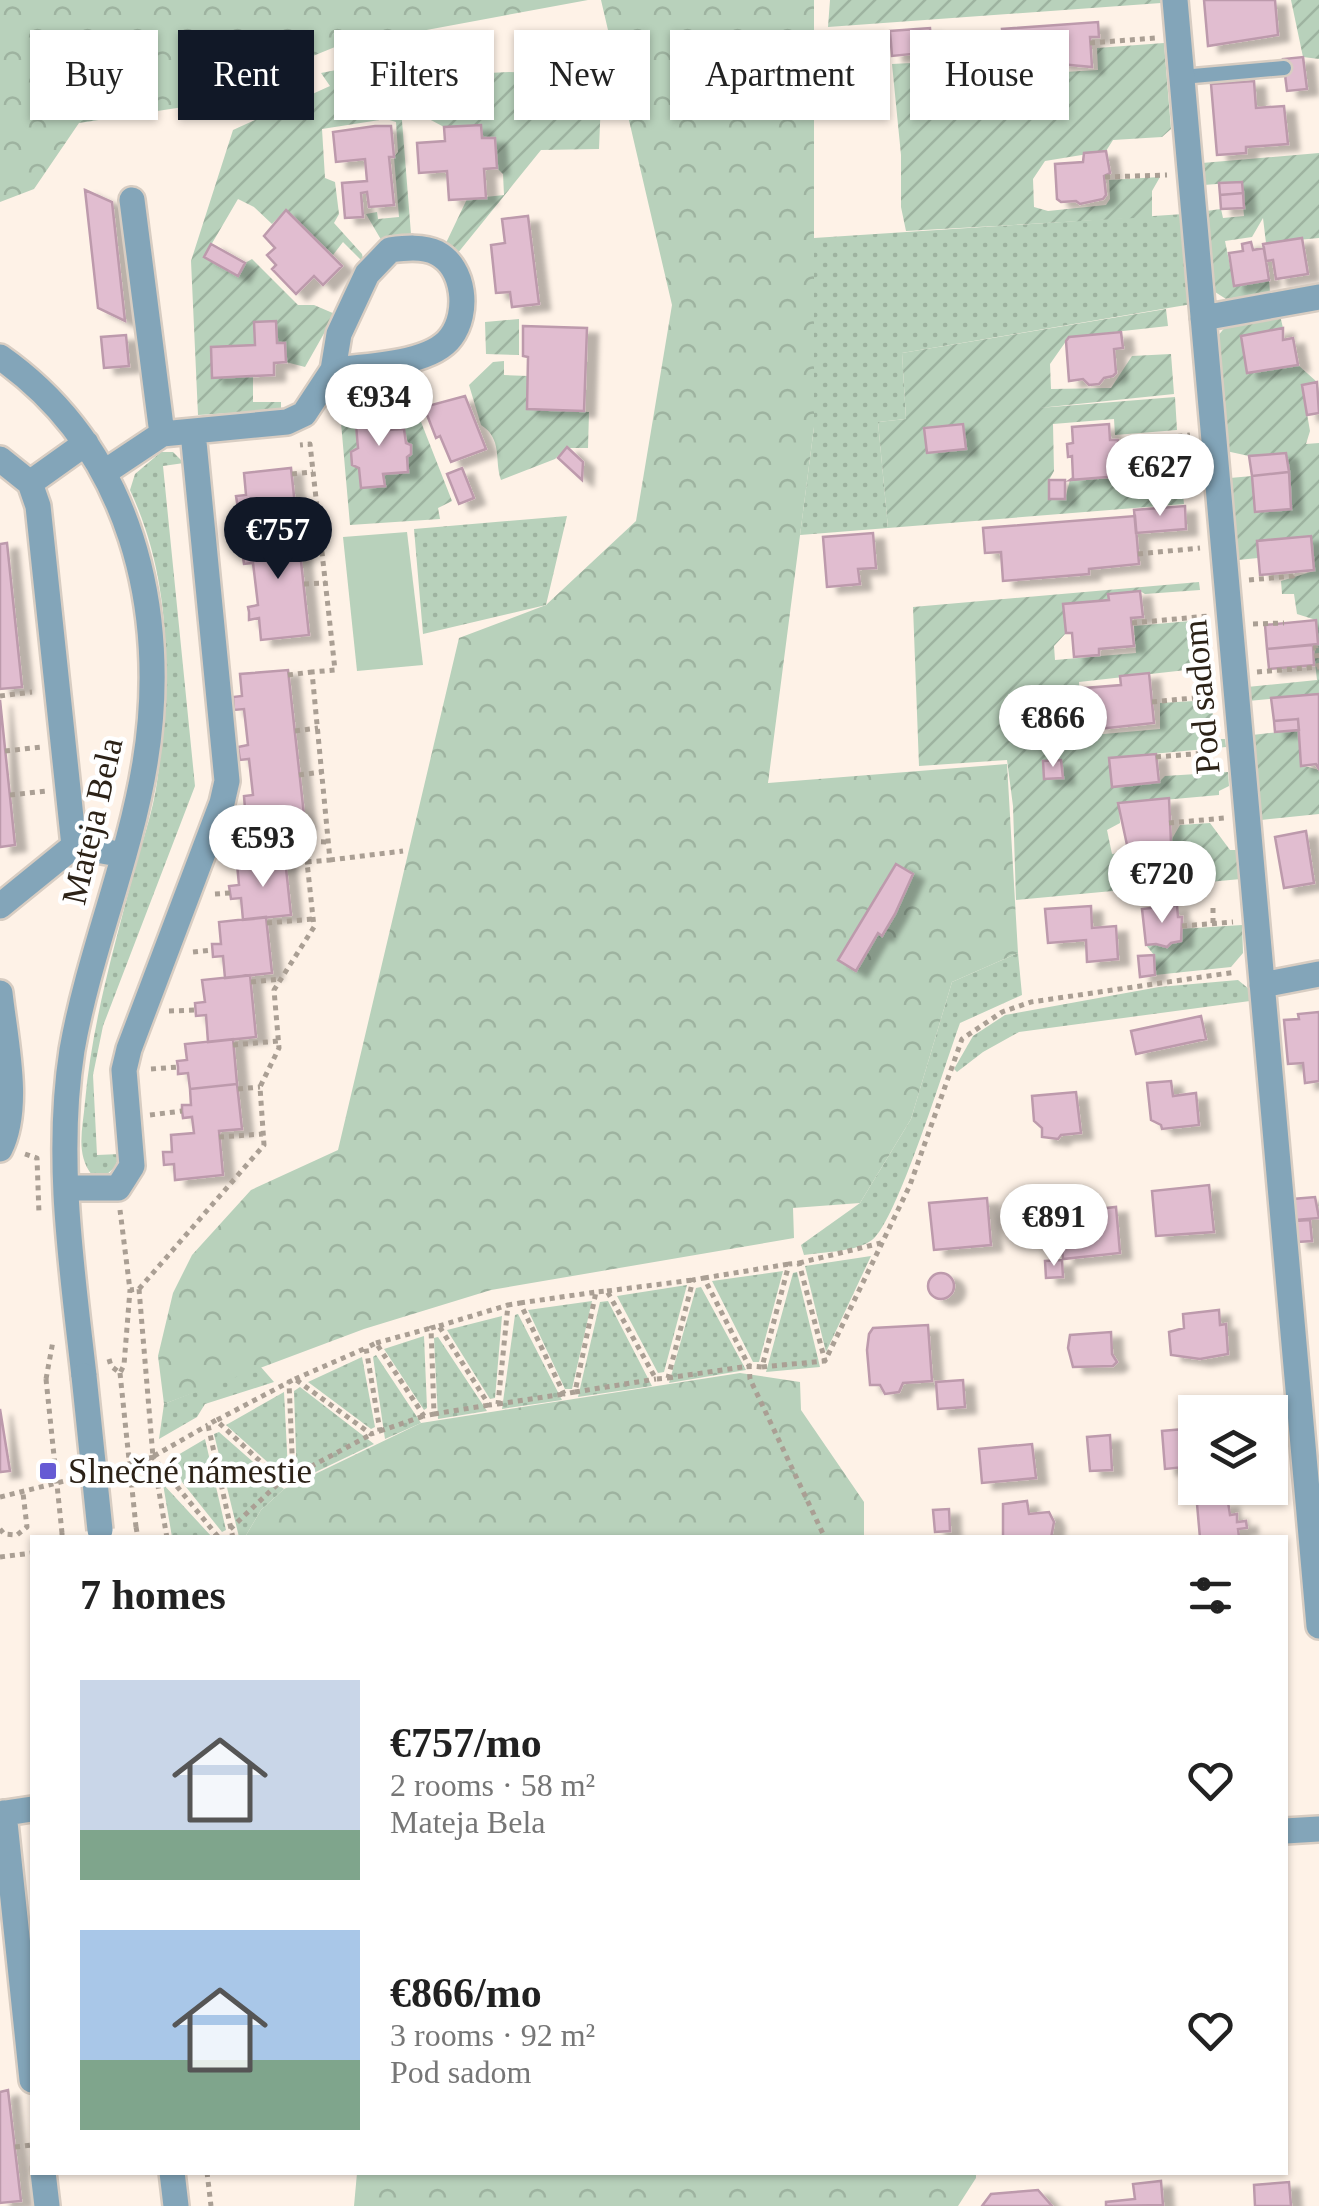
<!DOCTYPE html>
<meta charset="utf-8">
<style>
:root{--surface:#fff;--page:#f2f2f2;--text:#222;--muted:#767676;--accent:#111827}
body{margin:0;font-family:"Times New Roman",serif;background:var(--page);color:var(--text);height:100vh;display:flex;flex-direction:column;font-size:38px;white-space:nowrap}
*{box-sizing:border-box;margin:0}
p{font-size:32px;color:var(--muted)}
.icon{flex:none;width:55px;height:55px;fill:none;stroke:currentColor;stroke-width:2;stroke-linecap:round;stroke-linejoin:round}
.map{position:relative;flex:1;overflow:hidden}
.drawer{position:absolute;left:30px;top:1535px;width:1258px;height:640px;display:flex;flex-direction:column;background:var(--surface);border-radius:0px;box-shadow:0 2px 8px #0004}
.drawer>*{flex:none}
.banner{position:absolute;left:30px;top:30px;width:1260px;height:90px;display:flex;gap:20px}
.fabs{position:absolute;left:1178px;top:1395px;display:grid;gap:20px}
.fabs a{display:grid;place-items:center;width:110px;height:110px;border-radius:0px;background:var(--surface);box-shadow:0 2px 8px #0004;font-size:50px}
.price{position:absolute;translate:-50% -85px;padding:0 22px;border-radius:35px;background:#fff;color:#222;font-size:32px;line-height:65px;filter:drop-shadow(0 2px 5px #0008)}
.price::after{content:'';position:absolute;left:50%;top:60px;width:30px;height:22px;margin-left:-15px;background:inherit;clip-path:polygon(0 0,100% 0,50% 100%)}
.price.active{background:var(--accent);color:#fff}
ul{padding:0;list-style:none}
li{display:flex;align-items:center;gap:30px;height:250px;padding:0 50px}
li span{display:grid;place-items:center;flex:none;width:280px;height:200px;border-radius:0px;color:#555}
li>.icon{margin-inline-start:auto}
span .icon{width:120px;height:120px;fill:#fffc;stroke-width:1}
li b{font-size:42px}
h2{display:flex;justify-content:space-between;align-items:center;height:120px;padding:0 50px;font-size:42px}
.tag{padding:0 35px;border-radius:0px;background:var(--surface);box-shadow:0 2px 8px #0004;font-size:35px;line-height:90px}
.tag.active{background:var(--accent);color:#fff}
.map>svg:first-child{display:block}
.grass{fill:url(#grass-dots)}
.forest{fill:url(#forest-crowns)}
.garden{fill:url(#garden-furrows)}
.pitch{fill:#b8d1bb}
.building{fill:#e1bdd0;stroke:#bd9aac;stroke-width:2.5;filter:url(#shadow)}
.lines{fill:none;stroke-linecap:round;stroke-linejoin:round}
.lane-casing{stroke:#d8cdc2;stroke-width:19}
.street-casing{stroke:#d8cdc2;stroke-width:30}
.path{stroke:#aa9f94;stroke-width:5;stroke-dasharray:5 5;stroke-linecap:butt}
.lane{stroke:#83a5b9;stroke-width:14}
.street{stroke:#83a5b9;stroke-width:25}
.street-bridge-casing{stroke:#d8cdc2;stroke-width:30;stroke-linecap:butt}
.path-bridge{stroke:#aa9f94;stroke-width:5;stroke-dasharray:5 5;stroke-linecap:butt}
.street-bridge{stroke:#83a5b9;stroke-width:25}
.poi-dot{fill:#665ad4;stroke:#fff;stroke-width:4}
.labels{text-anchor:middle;stroke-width:9;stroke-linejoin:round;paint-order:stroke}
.street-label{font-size:35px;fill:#2c2217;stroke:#fff}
.poi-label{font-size:35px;fill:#2c2217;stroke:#fff;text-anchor:start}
</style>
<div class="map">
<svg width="1319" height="2206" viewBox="0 0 1319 2206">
<defs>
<pattern id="grass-dots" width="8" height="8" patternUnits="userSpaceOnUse" patternTransform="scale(2.5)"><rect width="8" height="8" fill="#b8d1bb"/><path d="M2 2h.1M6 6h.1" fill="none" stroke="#9eb3a0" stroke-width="1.8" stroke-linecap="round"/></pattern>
<pattern id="forest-crowns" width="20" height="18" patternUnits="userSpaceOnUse" patternTransform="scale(2.5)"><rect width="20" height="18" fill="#b8d1bb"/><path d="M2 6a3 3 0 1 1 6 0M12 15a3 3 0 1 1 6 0" fill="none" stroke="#9eb3a0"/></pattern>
<pattern id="garden-furrows" width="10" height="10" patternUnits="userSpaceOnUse" patternTransform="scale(2.5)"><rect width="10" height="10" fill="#b8d1bb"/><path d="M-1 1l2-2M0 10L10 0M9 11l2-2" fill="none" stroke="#9eb3a0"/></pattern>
<filter id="shadow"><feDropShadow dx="11" dy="6" stdDeviation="2.5" flood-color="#0004"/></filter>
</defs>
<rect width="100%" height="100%" fill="#fef2e7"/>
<path class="grass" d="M1184,214L1192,304L902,353L906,419L878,422L888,528L800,535L814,427V238Z
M161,452H173L184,463L163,466L195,786L103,1026L93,1075L97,1155L120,1154L115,1167L105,1176L92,1175C75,1153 83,1128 85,1102C92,1023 114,948 134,871C142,842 153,812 157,782C171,683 173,582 130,490L135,474Z
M567,516L546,605L423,634L414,529Z
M1018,953L1022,995L960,1023C946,1061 897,1222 872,1240C856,1252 824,1252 804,1255L801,1245L860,1203L911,1119L952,982Z
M1238,980L1249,989L1250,1001L1019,1032L983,1052L957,1072L954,1069L973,1036L1005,1015L1159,987Z
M871,1256L826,1352L805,1266Z
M783,1271L759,1362H753L712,1281Z
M797,1272L820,1367L766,1372L793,1273Z
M687,1285L664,1372L658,1373L617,1296Z
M701,1287L746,1370L669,1383L696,1288Z
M592,1301L572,1389H565L528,1310Z
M608,1301L652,1386L578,1397L600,1302Z
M518,1314L562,1400L502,1409L515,1315Z
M502,1316L495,1398L490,1399L447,1330Z
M424,1336L427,1408L424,1410L384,1349Z
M438,1337L487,1411L438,1419L434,1338Z
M376,1355L421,1423L385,1439L373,1357Z
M362,1357L375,1427L371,1429L308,1382Z
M260,1366L274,1382L205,1404L197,1417L159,1439L164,1404Z
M300,1387L374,1444L297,1481L294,1391Z
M284,1392L288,1471L282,1475L226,1425Z
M219,1432L284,1489L261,1510L245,1537H239L214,1434Z
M205,1439L226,1530L222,1532L166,1462Z
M163,1484L212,1537H172Z"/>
<path class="forest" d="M0,0H588L335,47L190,106L79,123L34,189L0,202Z
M601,0H814V427L768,783L1007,764L1018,953L952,982L911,1119L860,1203L793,1208L794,1238L491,1290L364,1329L164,1404L158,1356L173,1293L192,1255L251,1190L338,1150L459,638L546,605L636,521L672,305Z
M740,1373L800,1382L801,1410L864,1502V1537H245L261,1510L284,1489L421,1423Z
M357,2173L976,2172V2178L958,2206H354Z"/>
<path class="garden" d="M830,0H1160L1161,3L828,27Z
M1291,0H1319V59L1303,57Z
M1164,43L1171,129L1162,137L1113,140L1106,151L1045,161L1033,179L1034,207L1048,211L1106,205L1110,199L1109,180L1160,177L1152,191V217L906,231L901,207V155L892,64L968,60L1030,74L1098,70L1097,48Z
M397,58L411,234H399L383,243L366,214L377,212L378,219L399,217L394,157L398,152L396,122L386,119L322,129L325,178L335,182L339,214L334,223L362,254L364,263L343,242L333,255L286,210L272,224L254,207L238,199L204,257L238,276L245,263L252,259L298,305H314L335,314L305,367L286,362L285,344L277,343L275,321L254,322L255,345L211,347L212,378L253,376V402H281V410L198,415L191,261L233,130L330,86L321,73Z
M509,72L602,75L599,149L541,150L457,254L446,243L467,199L504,195L503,174L497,168L495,138H482L481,125L444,127L429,119L425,76Z
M1319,153V238L1266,243L1263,218L1252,237L1225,241L1234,285L1269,280L1270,292L1226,299L1212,290L1206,211L1221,209L1223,218L1244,216L1241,182L1204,185L1202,163Z
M1166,309L1168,326L1069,337L1050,364L1051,389L1111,388L1132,356L1171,354L1174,394L1039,408L1175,397L1177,430L1115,435L1114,419L1053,424L1054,471L1049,480V499H1065L1070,480L1181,475L1184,504L888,528L878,422L906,419L902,353Z
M1280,315L1283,328L1241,336L1247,373L1298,365L1317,382L1302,385L1310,431L1306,444L1319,443V694L1248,701L1247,687L1317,680L1313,645L1318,643L1316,620L1297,614L1294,594H1282L1281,581L1314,571L1311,537L1257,541L1258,558L1238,560L1230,478L1252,476L1255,512L1290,509L1289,472L1249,456L1226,451L1216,338L1227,325Z
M519,319V355L486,354L485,322Z
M504,361V375L528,376L527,408L589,412L588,448H567L555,459L501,480C494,460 503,439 481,425L469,385L493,362Z
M405,381L452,501L438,508L440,519L350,525L339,400L350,388L358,448L351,452L352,465L359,468L361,488L384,486L383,474L408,472L407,457L411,454L404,429L389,430L381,384Z
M1199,582L1200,590L1145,594L1140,591L1109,594V600L1064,604L1066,633L1054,646L1055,660L1136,653L1134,626L1202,620L1204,668L1079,682L1081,736L1160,729V703L1212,700L1214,739H1225L1226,747L1110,758L1112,786L1159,782L1165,776L1228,772L1229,786L1219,791V795L1119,804L1120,823L1107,830L1112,854L1168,846L1180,825L1210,823L1230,850H1239L1241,879L1016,900L1013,806L1007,760L919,766L913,607Z
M1299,730L1301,765L1319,770V814L1261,820L1252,735Z
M1242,925L1243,953L1231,967L1155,975L1154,955L1146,945L1156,944L1167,947L1180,929Z"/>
<path class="pitch" d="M407,532L423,665L357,671L343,537Z"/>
<path class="building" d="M1204,0H1275L1278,35L1208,46Z
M1098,22L1099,37H1090L1092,67L1060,64V59L1033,61L1032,50L1004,52L1002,29Z
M930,28L932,52L892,56L890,31Z
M1303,57L1307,89L1287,91L1283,59Z
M403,80H419L417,104H404Z
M1254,81L1256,108L1284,106L1288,144L1246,147V153L1217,155L1211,84Z
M481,125L482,138H495L497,168L484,169L486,198L449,200L447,171L419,173L417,143L445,141L444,127Z
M375,126H391L394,157H389L394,205L369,207L367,192L361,193L363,217L345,218L342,183L367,181L365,159L336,162L333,132Z
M1106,151L1110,173L1104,176L1106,195L1103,199L1080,204L1076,201L1061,202L1057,199L1055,164L1083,162L1084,153Z
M1242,182L1243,193L1220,195L1219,183Z
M85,190L112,202L125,321L98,308Z
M1243,193L1244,208L1221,209L1220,195Z
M286,210L342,266L323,285L314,276L296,294L272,269L276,265L267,255L275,248L264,236Z
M528,216L539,304L512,307L510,292L496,293L491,245L505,243L502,219Z
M1302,238L1308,274L1276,279L1273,260L1266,261L1263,244Z
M1251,242L1253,250L1264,248L1269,280L1234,286L1229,253L1243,251L1242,244Z
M211,244L245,263L238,276L204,257Z
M276,321L277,343H285L286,362L274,363V375L212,378L211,347L255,345L254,322Z
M523,326L587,328L584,411L527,409L528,357L523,356Z
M1283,328V340L1293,338L1298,365L1247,373L1241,336Z
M1121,332L1123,348L1114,349L1116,373L1113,376L1104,378L1099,384L1089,385L1083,379L1069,381L1066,341L1069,337Z
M126,335L129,366L104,368L101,337Z
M1317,382L1319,413L1307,415L1302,385Z
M465,396L486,449L451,462L440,436L436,438L424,407Z
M388,410L389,430L404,429L406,443L411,445V454L407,457L408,472L383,474L385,486L361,488L359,468L352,465L351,452L358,448L355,413Z
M963,424L966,449L927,453L924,428Z
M1109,424L1110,440H1118L1119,451L1130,450L1132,475L1070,480L1073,478L1072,456L1068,457L1067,444L1073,443L1072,427Z
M567,447L583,462L582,480L558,458Z
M1286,453L1289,472L1252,476L1249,456Z
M291,468L297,524L250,529L247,508L238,509L236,496L246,495L244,473Z
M462,468L474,498L459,504L447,474Z
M1289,472L1291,509L1255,512L1252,476Z
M1049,480H1065V499H1049Z
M1185,506L1186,529L1136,533L1134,510Z
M1135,516L1139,564L1089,569V574L1003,581L1001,552L985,553L983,528Z
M297,524L309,635L261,640L259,618L249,620V612L248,607L258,605L253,563L244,564L242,551L252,550L250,529Z
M873,533L876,568L858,569L860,584L827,587L823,537Z
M1311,536L1314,570L1260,575L1257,541Z
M7,543L22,687L0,689V544Z
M1140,591L1143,617L1131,618L1134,646L1099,649V655L1074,657L1072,633H1066L1063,604L1109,600L1108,594Z
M1316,620L1318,644L1267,649L1265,625Z
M1313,645L1314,665L1269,669L1267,649Z
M288,670L305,824L257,830L255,808L245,809L244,796L253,795L249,759L240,760L238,747L248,745L244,709L234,710L233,697L242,696L240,674Z
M1149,673L1154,723L1098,729L1097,713H1087L1085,688L1121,685L1120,676Z
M1319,694V769L1316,764L1301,766L1298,719L1274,721L1271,698Z
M0,700L15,845L0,847Z
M1298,719L1299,730L1275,732L1274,721Z
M1156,754L1159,782L1112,787L1109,758Z
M1061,760L1063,778L1044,779L1043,761Z
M1169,798L1171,843L1149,850L1145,843L1127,845L1118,803Z
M1306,831L1314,883L1284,888L1275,837Z
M285,859L291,915L243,920L241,898L231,899L229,886L239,885L237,864Z
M896,864L913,874L895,914L882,936L878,933L856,971L838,960Z
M1177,905L1178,917H1182L1181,941L1171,943L1167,947L1156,944L1146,945L1142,909Z
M1091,906L1092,928L1116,926L1118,959L1087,962L1086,940L1048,943L1045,909Z
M266,917L272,973L225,978L223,956L213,957L212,944H221L219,922Z
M1154,955L1155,975L1140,977L1138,956Z
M250,975L256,1037L208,1042L206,1015L196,1016L195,1003L205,1002L202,980Z
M1319,1012V1081L1305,1083L1303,1063L1288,1064L1284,1020L1299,1019L1298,1014Z
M1201,1016L1206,1039L1136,1054L1131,1031Z
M233,1039L237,1084L190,1089L188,1073L178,1074V1067L177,1061L187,1060L185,1044Z
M1171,1081L1173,1096L1196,1093L1199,1125L1162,1129L1161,1125L1151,1120L1147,1083Z
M237,1084L242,1129L219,1131L223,1175L175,1180L174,1164L164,1165L163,1152H172L171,1135L194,1133L192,1117L183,1118L182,1111V1105H191L190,1089Z
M1076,1092L1081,1133L1061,1135L1058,1139L1042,1137V1128L1034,1121L1032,1096Z
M1209,1185L1214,1232L1156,1236L1152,1191Z
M1315,1197L1319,1218L1295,1220L1293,1199Z
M987,1198L991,1245L934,1250L929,1203Z
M1116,1207L1120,1253L1063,1259L1059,1213Z
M1310,1220L1312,1241L1297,1242L1295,1221Z
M1062,1260L1063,1277L1046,1278L1045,1261Z
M928 1286a13 13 0 1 1 26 0a13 13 0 1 1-26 0Z
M1219,1310L1220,1325L1226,1324L1228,1354L1200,1359L1171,1355L1169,1332L1184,1328L1183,1314Z
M928,1325L932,1381L903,1383L899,1392L885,1394L880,1385H870L867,1350L869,1334L873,1328Z
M1111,1332L1112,1354L1117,1362L1113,1366L1073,1367L1068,1348L1070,1335Z
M963,1380L965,1407L938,1409L936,1382Z
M0,1409L10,1471L0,1472Z
M1195,1428V1466L1165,1469L1162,1431Z
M1110,1435L1112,1470L1090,1471L1087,1437Z
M1032,1444L1036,1478L982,1483L979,1449Z
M1027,1501L1029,1514L1049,1512L1054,1522L1051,1538H1003V1504Z
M1228,1502L1230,1515L1237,1514V1522L1246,1521L1247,1528L1238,1529L1239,1537L1200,1538L1197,1504Z
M949,1509L950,1531L935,1532L933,1510Z
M8,2090L21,2201L0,2203V2092Z
M1161,2181L1163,2205L1106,2206V2202L1135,2199L1133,2184Z
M1289,2182L1291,2206H1255L1254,2185Z
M1038,2190L1052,2206H982L991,2194Z"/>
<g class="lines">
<g class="lane-casing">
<path id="lane" d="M1182,77L1284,68"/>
</g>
<g class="street-casing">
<path id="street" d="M1175,0L1319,1626
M132,200L162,434
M1203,318L1319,297
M0,357C131,449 170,611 145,763C129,861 89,953 72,1050C55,1158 72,1269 84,1376
M0,459L30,483L38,506L74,846
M105,472L162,434L287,422L304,414L333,370L339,334L367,274L390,250C405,248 423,246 437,253C465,268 469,313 451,337C431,365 365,366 333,370
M30,483L86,443
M74,846L124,855
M0,906L74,846
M1262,985L1319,974
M0,993C5,1039 21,1107 0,1149
M67,1188H118L132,1166L124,1070L129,1049L222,803L227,781L193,432
M4,1813L32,2080
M0,1814L32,1809
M1285,1831L1319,1829
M43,2172L47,2206
M172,2172L176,2206"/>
</g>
<path class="path" d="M1090,43L1155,38
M1105,177L1167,175
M1118,444L1190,435
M292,474L313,472
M298,529L319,528
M1138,554L1200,548
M1249,580L1293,576L1296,572
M304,584L326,583
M1132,623L1208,616
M1253,624L1284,623
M1257,672L1318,667L1316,648H1313
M288,675L312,672
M0,696L32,692
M1152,702L1214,696
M295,731L318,728
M5,751L42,747
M1156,757L1218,752
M299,775L322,772
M10,795L47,791
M1169,823L1225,818
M231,840L328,842
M330,860L403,851
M285,864L307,862
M215,894L230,893
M1213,908V923
M267,923L313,919
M1182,926L1233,922
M193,952L212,950
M251,982L281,979
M169,1011L196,1010
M233,1045L278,1041
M151,1069L178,1067
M238,1089L260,1087
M150,1115L182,1111
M219,1137L263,1134
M25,1154L37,1158L39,1214
M799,1263L881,1243
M704,1278L789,1264
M139,1289L264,1145L260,1087L279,1048L274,990L314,927L307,862L330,860L312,672L335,670L310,444L300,445
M607,1291L693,1280
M520,1303L596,1292
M439,1326L508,1305
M376,1343L431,1328
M109,1359L111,1366L120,1373L124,1365L130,1290
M762,1367L824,1361
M668,1378L749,1366L750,1379L825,1538
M46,1379L53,1341
M295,1379L366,1348
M575,1392L656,1379
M498,1404L564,1394
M434,1414L489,1405
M217,1420L289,1382
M380,1431L424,1416
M154,1456L208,1425
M118,1467L153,1457L139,1289L130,1290L120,1210
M293,1476L370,1435
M0,1497L73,1479
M136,1527L138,1538
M0,1529L4,1534L17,1535L27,1527L23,1493
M230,1529L281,1481
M62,1538V1533
M167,1538L153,1457L219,1538
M233,1538L208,1425L216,1420L281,1481L293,1476L289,1382L295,1379L371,1434L380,1431L366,1348L376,1343L424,1416L434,1414L431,1328L439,1326L489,1405L498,1404L508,1305L520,1303L564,1394L575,1392L596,1292L607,1291L656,1379L668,1378L693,1280L704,1278L749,1366L762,1367L789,1264L799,1263L825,1361L910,1185L962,1039L1002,1012L1031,1002L1236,972
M0,1557L32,1553
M15,2147L32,2145
M207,2172L211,2206"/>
<use href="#lane" class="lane"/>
<use href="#street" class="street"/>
<g class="street-bridge-casing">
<path id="street-bridge" d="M84,1376L100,1530"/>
</g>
<path class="path-bridge" d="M120,1373L136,1527
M46,1379L62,1533"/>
<use href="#street-bridge" class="street-bridge"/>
</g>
<rect class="poi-dot" x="38" y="1461" width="20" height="20" rx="5"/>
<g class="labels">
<g class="street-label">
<text transform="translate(1201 697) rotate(-95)" y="12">Pod sadom</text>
<text transform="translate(92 821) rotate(-77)" y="12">Mateja Bela</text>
</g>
<g class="poi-label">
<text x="68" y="1483">Slnečné námestie</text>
</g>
</g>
</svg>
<div class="fabs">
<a><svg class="icon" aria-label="layers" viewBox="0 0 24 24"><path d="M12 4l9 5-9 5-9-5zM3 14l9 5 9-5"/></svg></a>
</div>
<b class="price" style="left:379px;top:449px">€934</b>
<b class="price" style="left:1160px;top:519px">€627</b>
<b class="price active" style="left:278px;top:582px">€757</b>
<b class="price" style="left:1053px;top:770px">€866</b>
<b class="price" style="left:263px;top:890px">€593</b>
<b class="price" style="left:1162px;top:926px">€720</b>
<b class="price" style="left:1054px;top:1269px">€891</b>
<div class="banner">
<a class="tag">Buy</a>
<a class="tag active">Rent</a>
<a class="tag">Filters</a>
<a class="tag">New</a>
<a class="tag">Apartment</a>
<a class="tag">House</a>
</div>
<section class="drawer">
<h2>7 homes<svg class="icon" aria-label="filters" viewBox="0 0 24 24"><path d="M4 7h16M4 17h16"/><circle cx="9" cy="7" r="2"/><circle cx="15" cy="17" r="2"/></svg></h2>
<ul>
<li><span style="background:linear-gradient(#c9d6e8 75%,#7fa58c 0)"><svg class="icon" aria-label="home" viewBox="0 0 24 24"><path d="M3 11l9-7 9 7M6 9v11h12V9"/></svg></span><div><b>€757/mo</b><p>2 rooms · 58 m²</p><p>Mateja Bela</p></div><svg class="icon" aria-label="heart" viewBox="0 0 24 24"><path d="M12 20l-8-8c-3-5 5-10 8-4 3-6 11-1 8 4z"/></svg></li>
<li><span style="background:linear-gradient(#a9c7e8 65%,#7fa58c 0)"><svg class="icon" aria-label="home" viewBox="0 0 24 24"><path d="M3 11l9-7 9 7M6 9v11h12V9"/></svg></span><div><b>€866/mo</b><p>3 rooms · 92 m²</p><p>Pod sadom</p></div><svg class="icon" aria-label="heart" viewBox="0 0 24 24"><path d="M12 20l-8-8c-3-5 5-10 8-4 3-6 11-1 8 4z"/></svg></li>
</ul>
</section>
</div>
